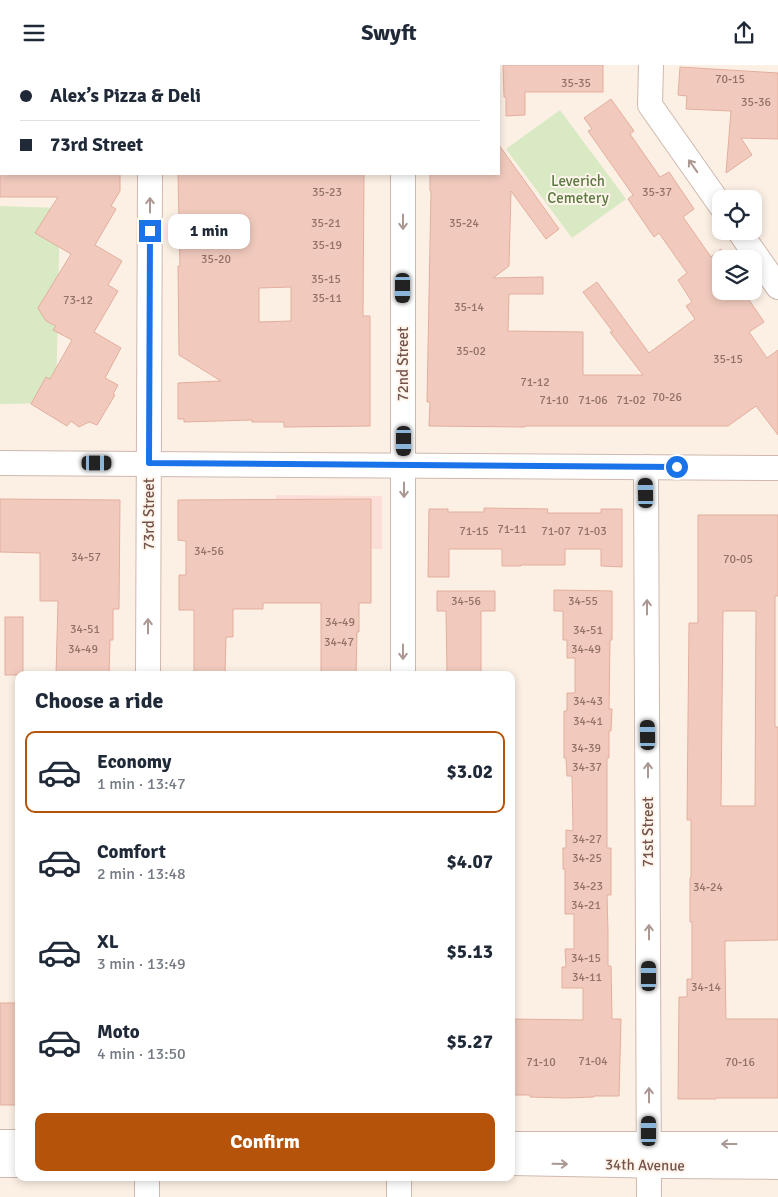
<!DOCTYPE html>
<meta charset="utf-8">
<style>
body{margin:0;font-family:Signika,sans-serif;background:#f2f2f3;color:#1f2937;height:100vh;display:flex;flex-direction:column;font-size:19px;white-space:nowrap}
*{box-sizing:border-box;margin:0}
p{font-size:16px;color:#747a83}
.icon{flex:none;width:28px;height:28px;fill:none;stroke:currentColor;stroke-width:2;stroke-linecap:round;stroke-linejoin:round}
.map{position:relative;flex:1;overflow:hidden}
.drawer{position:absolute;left:15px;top:606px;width:500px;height:510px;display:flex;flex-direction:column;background:#fff;border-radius:10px;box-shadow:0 2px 8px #0003}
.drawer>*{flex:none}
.banner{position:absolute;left:0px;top:0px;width:500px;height:110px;box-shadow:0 2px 8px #0003;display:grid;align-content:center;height:110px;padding:0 20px;background:#fff}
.fabs{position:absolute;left:712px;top:125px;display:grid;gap:10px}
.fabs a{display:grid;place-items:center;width:50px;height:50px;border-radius:10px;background:#fff;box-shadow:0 2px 8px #0003;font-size:25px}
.end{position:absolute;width:22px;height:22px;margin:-11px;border:6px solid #1a73e8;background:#fff;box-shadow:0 0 0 2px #fff}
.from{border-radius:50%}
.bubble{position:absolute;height:35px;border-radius:10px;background:#fff;box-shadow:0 2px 8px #0003;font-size:16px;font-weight:700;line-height:35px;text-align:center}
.car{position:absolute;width:15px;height:30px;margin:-15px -8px;border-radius:6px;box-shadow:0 0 4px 1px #0007;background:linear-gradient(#222 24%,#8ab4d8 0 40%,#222 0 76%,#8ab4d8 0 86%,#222 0)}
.banner b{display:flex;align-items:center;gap:18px;height:48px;font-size:19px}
.banner b+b{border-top:1px solid #e0e1e3}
.banner i{width:12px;height:12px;background:#1f2937}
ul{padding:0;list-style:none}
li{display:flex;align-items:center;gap:15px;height:82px;margin:0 10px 8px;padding:0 10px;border:2px solid transparent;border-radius:10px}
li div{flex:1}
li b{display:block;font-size:19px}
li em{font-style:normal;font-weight:700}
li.current{border-color:#b45309}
li>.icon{width:45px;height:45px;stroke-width:1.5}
h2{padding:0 20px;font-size:22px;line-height:60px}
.action{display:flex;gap:10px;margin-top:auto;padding:10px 20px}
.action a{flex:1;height:58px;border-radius:10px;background:#b45309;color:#fff;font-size:20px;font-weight:700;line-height:58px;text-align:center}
header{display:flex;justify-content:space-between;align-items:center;height:65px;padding:0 20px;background:#fff;font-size:22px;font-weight:700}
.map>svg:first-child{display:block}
.commercial{fill:#fcded8}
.green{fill:#d8e9c3}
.building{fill:#f1cabd;stroke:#e3ae9d;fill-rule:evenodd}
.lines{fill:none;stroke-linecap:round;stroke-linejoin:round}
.minor-casing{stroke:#cfb8ae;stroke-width:26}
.minor{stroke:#fff;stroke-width:24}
.oneway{stroke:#ac9892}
.route{stroke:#1a73e8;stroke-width:6}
.labels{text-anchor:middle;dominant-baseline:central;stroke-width:4;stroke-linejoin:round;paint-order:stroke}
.number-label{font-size:12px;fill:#937167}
.park-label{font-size:15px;fill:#5b7a42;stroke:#fff4eb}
.street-label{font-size:15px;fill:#74534a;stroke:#fff4eb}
</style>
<header><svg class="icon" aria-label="menu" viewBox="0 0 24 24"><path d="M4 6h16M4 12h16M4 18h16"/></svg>Swyft<svg class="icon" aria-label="share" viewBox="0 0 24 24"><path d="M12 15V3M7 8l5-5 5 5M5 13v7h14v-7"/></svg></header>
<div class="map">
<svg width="778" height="1132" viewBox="0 0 778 1132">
<rect width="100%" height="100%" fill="#fcf0e5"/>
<polygon class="commercial" points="276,430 382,431 382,484 276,483"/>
<g class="green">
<polygon points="560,45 626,134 572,173 506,84"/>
<polygon points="0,141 60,143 56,338 0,339"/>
</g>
<g class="building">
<polygon points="503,0 603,0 603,27 525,27 525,50 506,51 506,32 504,32"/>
<polygon points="680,2 778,8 778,74 741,73 752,90 726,108 731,46 686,44 687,31 678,30"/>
<polygon points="611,34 634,66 630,69 660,112 669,107 694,144 683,152 711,192 721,184 721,226 743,226 764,257 749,267 767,293 778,285 778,370 756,341 728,361 525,361 525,362 429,361 430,337 427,337 431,126 430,126 430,109 499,109 499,80 559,164 546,174 511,126 509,201 493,213 543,212 543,229 509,229 508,266 583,267 583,310 643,310 610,267 613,267 583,227 597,217 649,288 695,254 686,241 692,237 678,215 687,208 659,168 654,172 628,134 633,130 588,66 592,64 584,53"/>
<polygon points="0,109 120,109 120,126 111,141 116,144 95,180 122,196 108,220 118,226 94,267 121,283 105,313 118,320 113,329 115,330 97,360 89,357 79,362 71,356 67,361 31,339 46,312 50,314 72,275 53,265 56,261 46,256 38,243 71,189 35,168 58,132 0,132"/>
<path d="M178 109H364L363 251H370V361L284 362V357H252V355L184 357V354H178V318L221 316 179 290 178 201H180ZM291 222V256L259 257V223Z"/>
<polygon points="0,434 120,435 119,544 113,544 113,575 110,575 109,610 56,610 58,536 40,536 40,488 0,487"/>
<polygon points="371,434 371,538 359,538 359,567 357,567 356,610 321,610 321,538 263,538 263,544 233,544 233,572 226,572 225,610 194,610 194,545 179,545 179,510 186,510 186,476 178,475 178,435"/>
<polygon points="484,443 548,444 547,448 601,448 601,444 622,444 622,502 601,501 601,484 565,484 565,500 521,500 521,501 502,501 502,484 449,484 449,512 428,512 429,444 448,444 448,447 484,447"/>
<path d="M698 450H778V531H775V662H778V875L725 876V893L726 954H778V1033H716V1034H678L679 932H687V914H692V857H690V813H691V755H687L689 558H698ZM723 546H756L755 741H721Z"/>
<polygon points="554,525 612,526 612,575 610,575 609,644 612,644 611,666 609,666 609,693 607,693 607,783 611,783 611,830 607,830 608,867 608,901 611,901 612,954 621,954 619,1031 594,1031 594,1032 567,1033 530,1032 530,1030 511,1030 511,954 583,955 583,923 562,923 562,902 566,902 565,884 574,884 574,849 565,849 565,804 563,804 563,783 566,783 566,765 573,766 572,711 567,711 566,693 564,693 564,646 567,646 567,628 575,628 575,593 567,593 567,575 563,575 563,546 554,546"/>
<polygon points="437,526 495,526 495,546 481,546 481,610 447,610 446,546 437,546"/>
<rect x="5" y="552" width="18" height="58"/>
<rect x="0" y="938" width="19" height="102"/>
</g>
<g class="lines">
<g class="minor-casing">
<g id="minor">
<polyline points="402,0 402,1"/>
<polyline points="651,0 650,40 721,141"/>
<polyline points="150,1 150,0"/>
<polyline points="403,109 403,610"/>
<polyline points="739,166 778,222"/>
<polyline points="0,398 778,403"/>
<polyline points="646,402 649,1132"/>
<polyline points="148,610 150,109"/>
<polyline points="0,1077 19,1077"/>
<polyline points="511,1079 778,1079"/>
<polyline points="511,1098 669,1101 778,1102"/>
<polyline points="0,1100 19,1100"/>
<polyline points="399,1112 399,1132"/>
<polyline points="147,1132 147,1112"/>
</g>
</g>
<use href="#minor" class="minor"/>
</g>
<defs><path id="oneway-shaft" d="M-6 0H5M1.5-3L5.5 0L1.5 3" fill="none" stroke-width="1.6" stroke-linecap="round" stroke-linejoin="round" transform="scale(1.25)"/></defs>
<g class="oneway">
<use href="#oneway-shaft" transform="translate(693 101) rotate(-125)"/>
<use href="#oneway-shaft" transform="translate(150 140) rotate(-90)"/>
<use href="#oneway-shaft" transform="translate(403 157) rotate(90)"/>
<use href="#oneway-shaft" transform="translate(404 425) rotate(90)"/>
<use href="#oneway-shaft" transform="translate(647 542) rotate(-90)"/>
<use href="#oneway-shaft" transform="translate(148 561) rotate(-90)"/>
<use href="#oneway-shaft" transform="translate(403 587) rotate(90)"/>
<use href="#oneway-shaft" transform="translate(648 705) rotate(-90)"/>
<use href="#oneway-shaft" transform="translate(649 867) rotate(-90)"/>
<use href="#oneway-shaft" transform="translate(649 1030) rotate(-90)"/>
<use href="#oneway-shaft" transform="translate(729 1079) rotate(-180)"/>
<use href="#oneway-shaft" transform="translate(560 1099) rotate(1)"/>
</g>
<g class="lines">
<polyline class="route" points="150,166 149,398 677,402"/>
</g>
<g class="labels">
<g class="number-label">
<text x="730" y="14">70-15</text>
<text x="576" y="18">35-35</text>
<text x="756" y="37">35-36</text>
<text x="327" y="127">35-23</text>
<text x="657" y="127">35-37</text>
<text x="326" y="158">35-21</text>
<text x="464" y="158">35-24</text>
<text x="327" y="180">35-19</text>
<text x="216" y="194">35-20</text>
<text x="326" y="214">35-15</text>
<text x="327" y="233">35-11</text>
<text x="78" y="235">73-12</text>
<text x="469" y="242">35-14</text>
<text x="471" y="286">35-02</text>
<text x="728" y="294">35-15</text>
<text x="535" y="317">71-12</text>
<text x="667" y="332">70-26</text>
<text x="554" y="335">71-10</text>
<text x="593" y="335">71-06</text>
<text x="631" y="335">71-02</text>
<text x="512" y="464">71-11</text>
<text x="474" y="466">71-15</text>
<text x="556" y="466">71-07</text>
<text x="592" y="466">71-03</text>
<text x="209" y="486">34-56</text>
<text x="86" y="492">34-57</text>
<text x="738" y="494">70-05</text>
<text x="466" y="536">34-56</text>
<text x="583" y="536">34-55</text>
<text x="340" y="557">34-49</text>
<text x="85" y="564">34-51</text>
<text x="588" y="565">34-51</text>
<text x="339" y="577">34-47</text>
<text x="83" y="584">34-49</text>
<text x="586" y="584">34-49</text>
<text x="588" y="636">34-43</text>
<text x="588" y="656">34-41</text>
<text x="586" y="683">34-39</text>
<text x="587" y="702">34-37</text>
<text x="587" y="774">34-27</text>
<text x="587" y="793">34-25</text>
<text x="588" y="821">34-23</text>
<text x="708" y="822">34-24</text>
<text x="586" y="840">34-21</text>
<text x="586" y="893">34-15</text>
<text x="587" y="912">34-11</text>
<text x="706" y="922">34-14</text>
<text x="593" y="996">71-04</text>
<text x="541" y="997">71-10</text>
<text x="740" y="997">70-16</text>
</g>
<g class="park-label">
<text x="578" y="116">Leverich<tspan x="578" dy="17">Cemetery</tspan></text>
</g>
<g class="street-label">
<text transform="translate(403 299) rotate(-90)">72nd Street</text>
<text transform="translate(149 449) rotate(-90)">73rd Street</text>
<text transform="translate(648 767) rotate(-90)">71st Street</text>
<text transform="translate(645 1100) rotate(1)">34th Avenue</text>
</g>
</g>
</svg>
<div class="fabs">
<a><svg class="icon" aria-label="locate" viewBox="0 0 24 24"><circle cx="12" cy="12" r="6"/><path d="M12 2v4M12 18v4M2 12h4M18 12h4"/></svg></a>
<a><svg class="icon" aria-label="layers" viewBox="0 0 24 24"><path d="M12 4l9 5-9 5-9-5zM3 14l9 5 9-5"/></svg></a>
</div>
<i class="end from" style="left:677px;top:402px"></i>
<i class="end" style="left:150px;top:166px"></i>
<div class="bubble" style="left:168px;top:149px;width:82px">1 min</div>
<i class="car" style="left:403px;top:223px;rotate:180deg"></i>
<i class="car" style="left:404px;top:376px;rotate:180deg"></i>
<i class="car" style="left:97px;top:398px;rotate:90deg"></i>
<i class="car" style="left:646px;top:428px;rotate:359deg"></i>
<i class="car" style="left:648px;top:670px;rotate:359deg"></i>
<i class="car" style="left:649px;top:911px;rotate:0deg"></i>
<i class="car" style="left:649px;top:1066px;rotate:0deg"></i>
<div class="banner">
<b><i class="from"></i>Alex’s Pizza &amp; Deli</b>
<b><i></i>73rd Street</b>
</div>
<section class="drawer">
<h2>Choose a ride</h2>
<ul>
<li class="current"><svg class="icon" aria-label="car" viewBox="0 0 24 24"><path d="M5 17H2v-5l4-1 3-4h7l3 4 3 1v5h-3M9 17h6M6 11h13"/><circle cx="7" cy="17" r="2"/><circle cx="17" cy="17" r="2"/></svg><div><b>Economy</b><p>1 min · 13:47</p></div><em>$3.02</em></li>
<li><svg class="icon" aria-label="car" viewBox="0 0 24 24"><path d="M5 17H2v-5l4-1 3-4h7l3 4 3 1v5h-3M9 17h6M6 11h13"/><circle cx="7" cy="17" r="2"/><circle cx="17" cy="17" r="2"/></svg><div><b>Comfort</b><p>2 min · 13:48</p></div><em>$4.07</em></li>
<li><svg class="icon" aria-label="car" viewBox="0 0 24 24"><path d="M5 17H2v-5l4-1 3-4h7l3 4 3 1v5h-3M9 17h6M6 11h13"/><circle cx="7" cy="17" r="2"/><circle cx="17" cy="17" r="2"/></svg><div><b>XL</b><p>3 min · 13:49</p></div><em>$5.13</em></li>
<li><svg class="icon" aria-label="car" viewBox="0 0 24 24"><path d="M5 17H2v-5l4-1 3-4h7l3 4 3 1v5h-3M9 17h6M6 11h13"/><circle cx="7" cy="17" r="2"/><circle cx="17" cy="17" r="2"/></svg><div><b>Moto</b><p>4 min · 13:50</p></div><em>$5.27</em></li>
</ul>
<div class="action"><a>Confirm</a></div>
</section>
</div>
